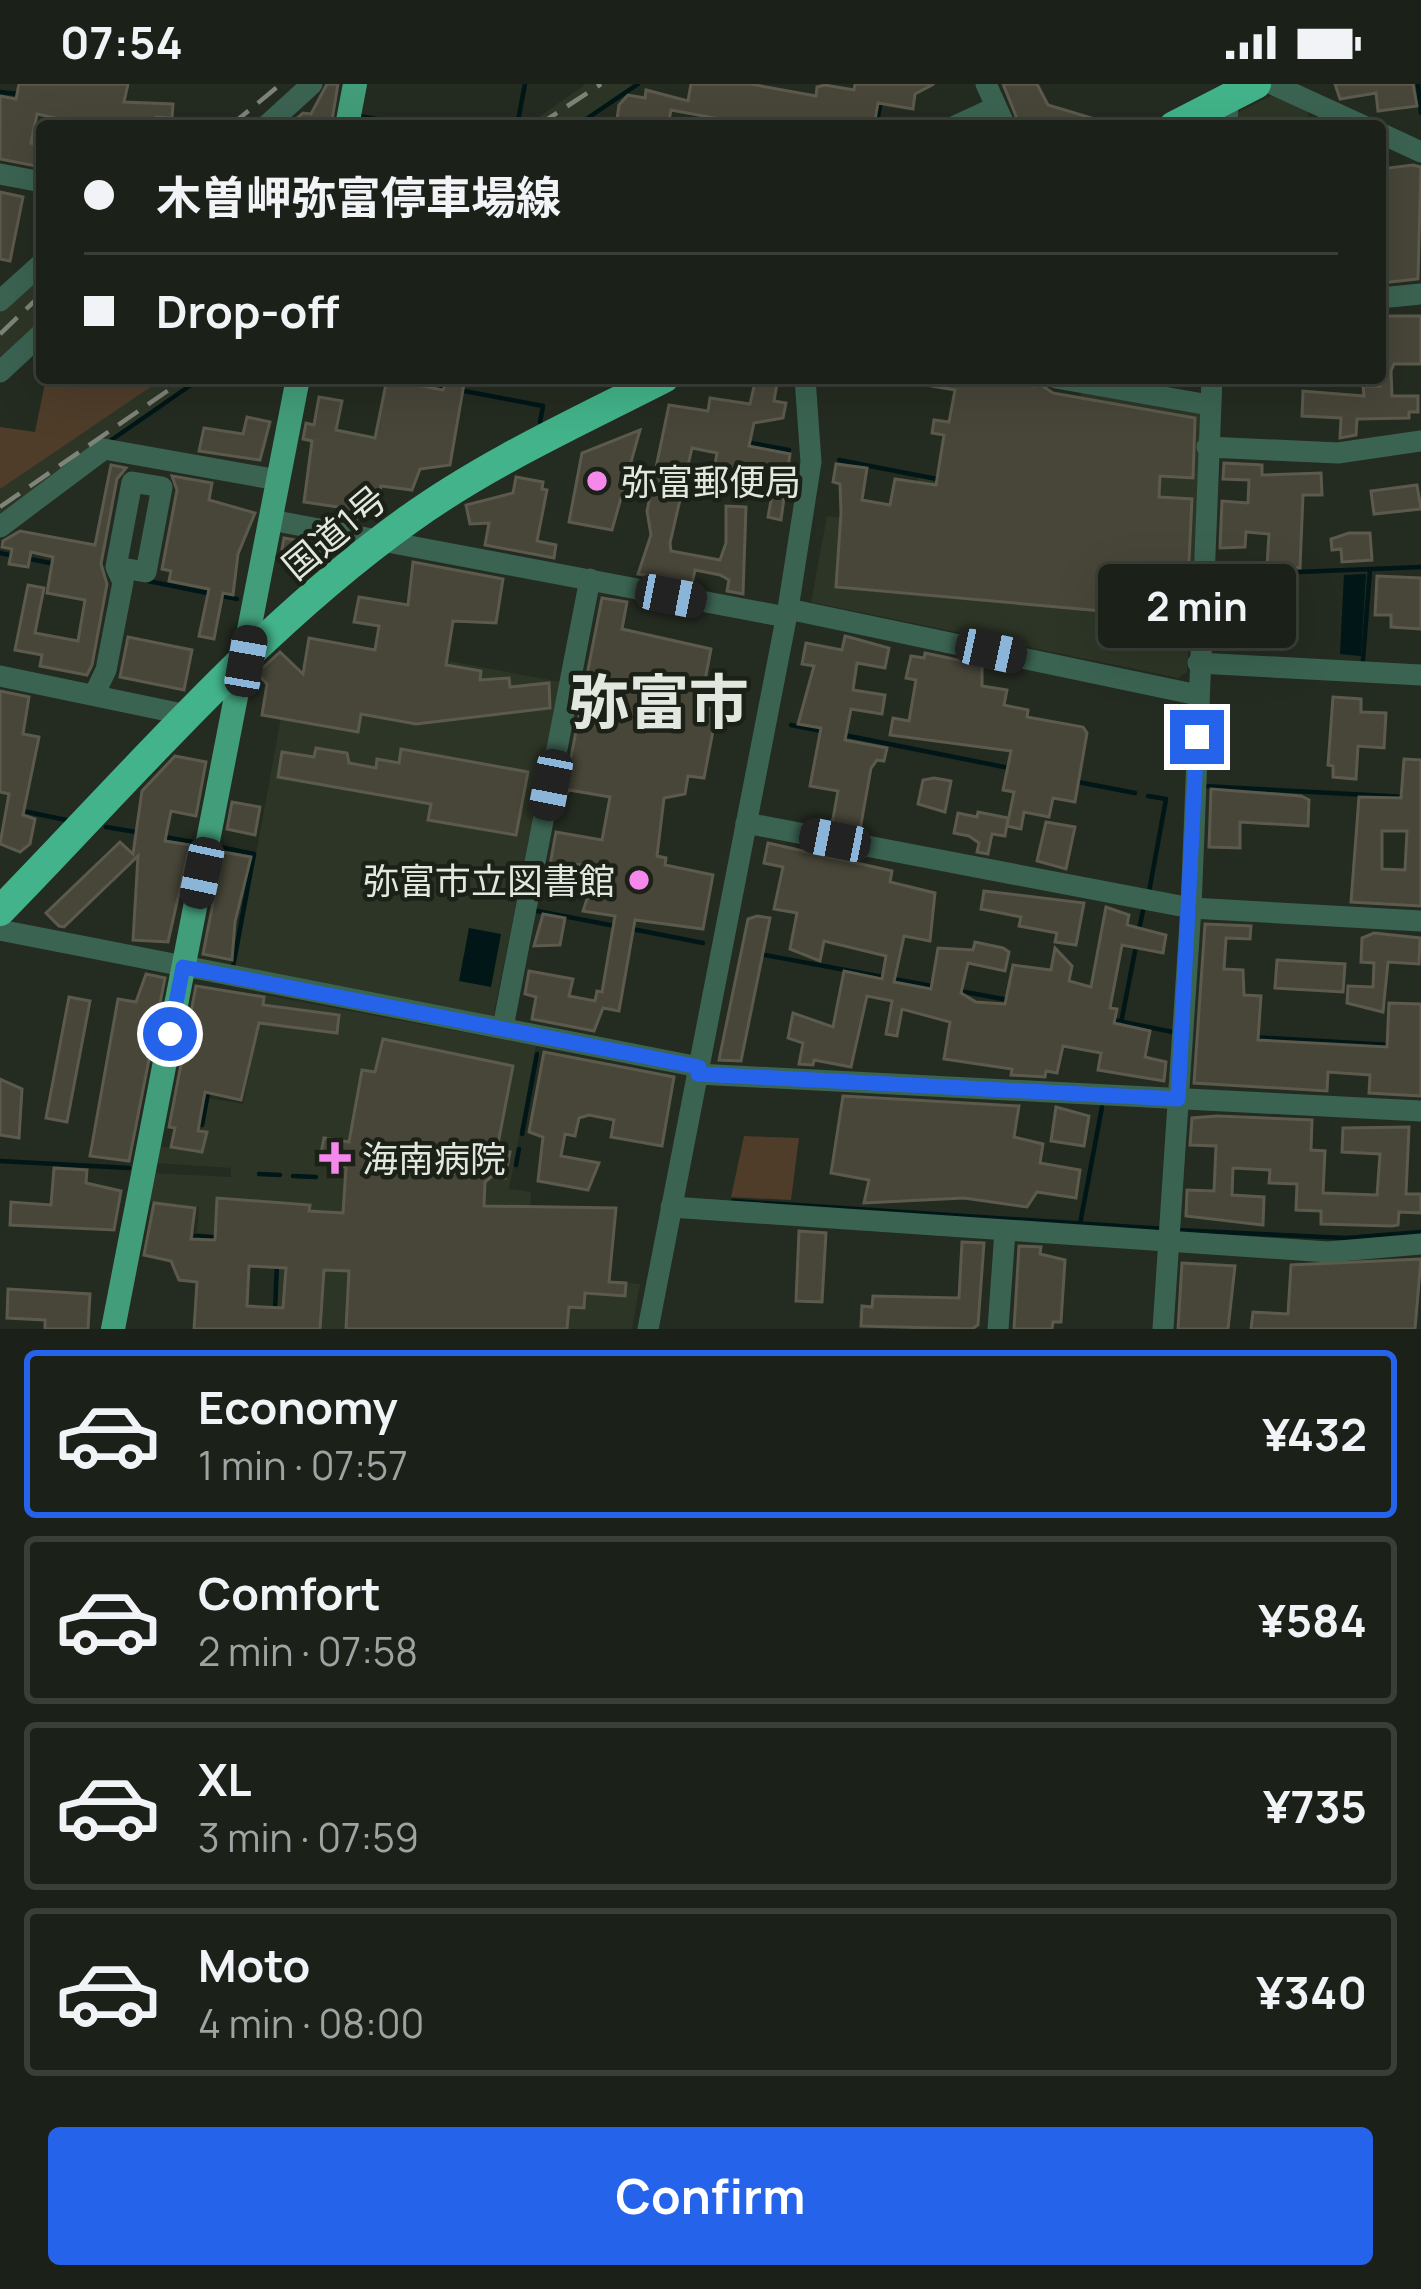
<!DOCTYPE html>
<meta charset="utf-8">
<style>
body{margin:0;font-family:Manrope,"Noto Sans JP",sans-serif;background:#282d25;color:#f1f3f6;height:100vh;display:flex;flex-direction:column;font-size:45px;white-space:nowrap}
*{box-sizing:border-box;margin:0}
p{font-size:39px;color:#a0a3a2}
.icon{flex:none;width:66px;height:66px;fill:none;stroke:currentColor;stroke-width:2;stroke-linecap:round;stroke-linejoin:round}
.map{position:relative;height:1245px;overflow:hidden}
.drawer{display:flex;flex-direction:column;background:#1b2018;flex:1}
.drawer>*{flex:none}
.hud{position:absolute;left:36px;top:36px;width:1350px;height:264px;border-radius:12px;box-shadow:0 12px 48px #0002,0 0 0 3px #393e37;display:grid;align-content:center;height:264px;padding:0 48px;background:#1b2018}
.end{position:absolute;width:54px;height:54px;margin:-27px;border:15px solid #2563eb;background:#fff;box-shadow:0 0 0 6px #fff}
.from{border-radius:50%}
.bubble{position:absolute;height:84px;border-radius:12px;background:#1b2018;box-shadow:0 12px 48px #0002,0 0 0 3px #393e37;font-size:39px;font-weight:700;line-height:84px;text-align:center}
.car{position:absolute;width:36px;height:72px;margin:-36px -18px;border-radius:15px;box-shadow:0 0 9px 3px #0007;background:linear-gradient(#222 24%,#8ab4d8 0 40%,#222 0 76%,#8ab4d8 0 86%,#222 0)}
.hud b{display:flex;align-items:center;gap:42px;height:114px;font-size:45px}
.hud b+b{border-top:3px solid #393e37}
.hud i{width:30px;height:30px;background:#f1f3f6}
ul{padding:21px 0 0;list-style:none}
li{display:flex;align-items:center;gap:36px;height:168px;margin:0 24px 18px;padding:0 24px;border:6px solid #393e37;border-radius:12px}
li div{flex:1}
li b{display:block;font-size:45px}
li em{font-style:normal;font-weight:700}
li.active{border-color:#2563eb}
li>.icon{width:108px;height:108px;stroke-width:1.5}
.action{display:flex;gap:24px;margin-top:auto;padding:24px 48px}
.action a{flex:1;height:138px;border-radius:12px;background:#2563eb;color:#fff;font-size:48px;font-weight:700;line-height:138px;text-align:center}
.status{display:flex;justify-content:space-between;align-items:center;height:84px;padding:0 60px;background:#1b2018;direction:ltr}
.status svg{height:33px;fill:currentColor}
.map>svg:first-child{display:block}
.built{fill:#2d3626}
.green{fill:#4f3d2a}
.water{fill:#001617}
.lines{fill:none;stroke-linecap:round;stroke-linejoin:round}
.stream{stroke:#001617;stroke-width:4.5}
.building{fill:#484639;stroke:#5c5a4c;stroke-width:3;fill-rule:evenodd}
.minor{stroke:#3b6352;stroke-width:21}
.major{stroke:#429d7a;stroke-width:24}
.highway{stroke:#42b38a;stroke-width:30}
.rail{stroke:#7e847a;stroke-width:4.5;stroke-dasharray:24 12;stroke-linecap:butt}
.route{stroke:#2563eb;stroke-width:15}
.poi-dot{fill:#f788eb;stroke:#1b2116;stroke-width:4.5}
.labels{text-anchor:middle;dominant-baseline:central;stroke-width:9;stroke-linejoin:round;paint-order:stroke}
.poi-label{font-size:36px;fill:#e2e7df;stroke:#1b2116;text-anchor:start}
.street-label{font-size:36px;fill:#e2e7df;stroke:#1b2116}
.town-label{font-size:60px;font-weight:bold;fill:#e2e7df;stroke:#1b2116}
</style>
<div class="status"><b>07:54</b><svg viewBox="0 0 49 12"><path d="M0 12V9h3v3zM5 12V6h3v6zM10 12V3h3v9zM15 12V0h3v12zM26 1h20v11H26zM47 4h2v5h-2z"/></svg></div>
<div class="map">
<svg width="1421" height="1245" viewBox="0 0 1421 1245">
<rect width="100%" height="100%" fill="#242b20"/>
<g class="built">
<polygon points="586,0 636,0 575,42 526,42"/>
<polygon points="1271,12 1308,25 1308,42 1233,42 1234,30"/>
<polygon points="42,185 42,245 0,284 0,223"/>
<polygon points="154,294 198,294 0,435 0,395"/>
<polygon points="1082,303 1204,328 1187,588 1178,594 811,518 827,432 913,443 918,393 1060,421"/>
<polygon points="374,563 560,598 493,934 235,885 289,590 366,603"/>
<polygon points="265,911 536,962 509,1105 531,1108 526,1191 640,1200 632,1245 272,1245 276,1157 197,1149 199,1123 148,1117 153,1089 231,1093 231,1084 155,1079 158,1062 196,1069 207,1014 243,1020"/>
</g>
<g class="green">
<polygon points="46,294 164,294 0,405 0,343 35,348"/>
<polygon points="744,1052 799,1054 791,1116 731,1113"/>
</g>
<g class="water">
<polygon points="1366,490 1361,572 1340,570 1344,491"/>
<polygon points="469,844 501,850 491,903 459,897"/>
</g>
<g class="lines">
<g class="stream">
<polyline points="1418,0 1421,29"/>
<polyline points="0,8 18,10"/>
<polyline points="360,32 413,42"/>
<polyline points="517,42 525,0"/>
<polyline points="576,42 638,0"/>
<polyline points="876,42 881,17"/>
<polyline points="398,294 448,303"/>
<polyline points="459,306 543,322 540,338"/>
<polyline points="746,358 789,366"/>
<polyline points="107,359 201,294"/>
<polyline points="839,376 942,396"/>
<polyline points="0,469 14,472"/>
<polyline points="25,474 55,480"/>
<polyline points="1211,481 1298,488 1421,483"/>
<polyline points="148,497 237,515"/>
<polyline points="1363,576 1370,485"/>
<polyline points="791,641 827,648"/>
<polyline points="844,651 1009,684"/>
<polyline points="1073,697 1135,709"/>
<polyline points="1202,702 1406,713"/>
<polyline points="1148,712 1166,715 1149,808"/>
<polyline points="23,727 66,736"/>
<polyline points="106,743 142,749"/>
<polyline points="165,753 198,759"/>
<polyline points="220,763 254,770 233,882"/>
<polyline points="532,826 615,842"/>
<polyline points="632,845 703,859"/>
<polyline points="1139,845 1143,827"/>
<polyline points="759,870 937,903"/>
<polyline points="960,907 1008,916"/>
<polyline points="1113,936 1178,949"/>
<polyline points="1121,939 1136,862"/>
<polyline points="1252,953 1390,961"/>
<polyline points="202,1041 209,1004"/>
<polyline points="522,1050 537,970"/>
<polyline points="0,1077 129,1084"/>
<polyline points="516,1081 519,1065"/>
<polyline points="259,1090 280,1091"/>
<polyline points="293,1092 316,1093"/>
<polyline points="733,1117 1165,1145"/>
<polyline points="1080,1140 1102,1023"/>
<polyline points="1176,1146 1347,1154 1421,1148"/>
<polyline points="196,1158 196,1152 221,1154"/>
<polyline points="275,1227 277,1179"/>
</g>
</g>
<g class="building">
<polygon points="19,0 128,0 124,18 173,20 172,34 157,33 157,42 93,42 37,30 31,59 40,61 36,82 0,75 0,12 16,15"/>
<polygon points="327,0 338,0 331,42 288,42 303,29 311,30"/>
<polygon points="691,0 750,0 816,12 817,3 825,1 854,6 855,0 934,0 915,10 913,25 878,19 874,42 758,42 671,26 668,42 616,42 619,21 628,11 645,14 646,6 688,17"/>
<polygon points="1003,0 1037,0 1048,21 1095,35 1094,42 1020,42"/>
<polygon points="1335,0 1413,0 1417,22 1378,27 1376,9 1340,15"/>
<polygon points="1413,81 1421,83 1418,195 1381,199 1380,85"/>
<polygon points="0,108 23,113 10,177 0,175"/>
<polygon points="1380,232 1421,232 1421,280 1394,280 1391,287 1392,312 1418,312 1418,328 1409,328 1409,334 1357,335 1356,351 1340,354 1341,334 1302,332 1303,307 1364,312 1363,302 1380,302"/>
<polygon points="448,294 465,294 450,381 420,385 412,406 381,402 378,417 361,414 356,437 343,434 345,424 304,418 312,357 303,355 306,339 314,341 319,313 342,317 336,346 375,354 387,295 443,306"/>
<polygon points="756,294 778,294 774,317 786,319 783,334 754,339 749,362 790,370 781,436 768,433 774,400 746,395 747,386 715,380 717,369 692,364 670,459 671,467 720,476 726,459 726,422 746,423 743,510 727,507 729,496 720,491 695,486 692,500 638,490 651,451 647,427 669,321 708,327 710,314 750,320"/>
<polygon points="921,294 985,294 1033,302 1034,296 1053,309 1195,334 1193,394 1160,392 1159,413 1192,415 1188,498 1173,496 1171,519 1115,515 1114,528 836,503 841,429 840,400 833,398 836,380 867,384 862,416 890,421 895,395 936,401 944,351 932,349 934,336 949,338 955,306 920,300"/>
<polygon points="247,333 270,338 260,376 199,367 204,344 243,350"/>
<polygon points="640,346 612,446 569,438 582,369"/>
<polygon points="1224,379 1262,381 1262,391 1321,389 1322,411 1303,411 1300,484 1267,482 1269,450 1246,448 1245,463 1220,464 1222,417 1248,419 1249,396 1223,395"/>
<polygon points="111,381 126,384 117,395 101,480 107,500 92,581 87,591 40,582 42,571 15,566 28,501 44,504 35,549 78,557 85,516 47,509 53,473 31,468 28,483 9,480 12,465 2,463 3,457 20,447 95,461"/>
<polygon points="172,392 212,399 209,416 255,429 238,470 233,511 223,509 214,555 199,552 209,505 169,497 171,487 162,485 177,406"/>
<polygon points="516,393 543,398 542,405 547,406 537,457 556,461 554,474 485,461 489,439 470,440 466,421 513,409"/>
<polygon points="1417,401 1421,425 1374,430 1371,407"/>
<polygon points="1349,449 1370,449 1372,476 1342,478 1341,465 1332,466 1331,455"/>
<polygon points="284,454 339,464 320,467 317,482 309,490 293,487 297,467 282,465"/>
<polygon points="413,478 503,495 496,539 453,537 446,581 481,587 480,596 509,594 510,603 549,599 550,624 416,640 361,630 358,648 262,631 267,600 257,589 280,568 303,590 309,554 375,566 379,542 354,538 359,513 408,521"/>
<polygon points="1377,492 1421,494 1421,545 1391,543 1391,531 1375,531"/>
<polygon points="602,514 627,518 622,545 711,565 700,623 717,626 704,694 688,692 685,710 664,714 657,772 666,774 665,781 713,791 703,845 635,836 619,927 603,924 594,947 532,935 536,913 525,910 529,887 573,895 569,912 595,917 597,907 602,908 615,832 583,827 598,782 562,779 559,794 548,792 556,748 602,756 610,713 569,706 563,714"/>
<polygon points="845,552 889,564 885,584 857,579 853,606 885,611 882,630 851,625 845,656 887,664 884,677 877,676 871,684 860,746 832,740 838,707 810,702 821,644 798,640 814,582 802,580 806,559 842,566"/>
<polygon points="128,553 192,566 184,606 120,593"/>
<polygon points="925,569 982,581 982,602 1007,606 1004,621 1028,626 1027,633 1083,643 1087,649 1075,718 1053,714 1049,733 1024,728 1021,745 1007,742 1014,708 1003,706 1011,667 890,651 893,634 909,637 916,596 906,594 911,572 924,574"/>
<polygon points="0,607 29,613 23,650 39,653 23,731 35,735 30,760 20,768 0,760 9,710 0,708"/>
<polygon points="1333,613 1361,615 1361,628 1386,629 1384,664 1358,662 1356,695 1333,693 1333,682 1328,681"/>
<polygon points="316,664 347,669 349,679 376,684 377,675 399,679 401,665 528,688 516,751 428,736 431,720 278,693 282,668 314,673"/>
<polygon points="175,672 206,678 196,732 171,727 165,757 190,761 168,858 133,856 138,772 64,843 59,842 46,829 120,758 133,770 142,707"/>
<path d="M1404 675 1421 676V822L1351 818 1359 713 1401 714ZM1382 747H1407L1405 786 1382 785Z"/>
<polygon points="934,694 951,697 945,728 918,720 923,696"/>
<polygon points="1211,705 1301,712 1309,716 1308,742 1240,738 1240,764 1209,763"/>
<polygon points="232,718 260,723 255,751 227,745"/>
<polygon points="978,728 1008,734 1005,752 992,750 988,770 977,768 979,759 969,752 954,749 958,729 977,733"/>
<polygon points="1046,738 1075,743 1066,785 1037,777"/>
<polygon points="768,759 892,787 890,798 935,809 930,857 904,852 894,898 931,905 938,864 973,866 975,858 1003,864 1009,868 1005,887 968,879 961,909 976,918 1005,920 1013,881 1051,886 1055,864 1072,882 1069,897 1091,903 1106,823 1129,831 1127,841 1166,851 1163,869 1122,861 1110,924 1117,925 1114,939 1150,947 1145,973 1166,978 1164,997 1098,986 1101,969 1063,962 1057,989 1046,987 1045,993 1011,991 1012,985 944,975 950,938 902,925 897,952 886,950 892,917 867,912 851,983 814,976 813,981 799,980 803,959 788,954 793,929 833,943 844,887 882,895 886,872 824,857 820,877 790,865 797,829 774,825 783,783 764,779"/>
<polygon points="223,768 251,773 235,838 232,876 203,870"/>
<polygon points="984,807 1084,819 1076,861 1055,858 1057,849 1019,842 1021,833 981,825"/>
<polygon points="543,830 565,834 560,861 534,862"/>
<polygon points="757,832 770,834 741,977 719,976 748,835"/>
<polygon points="1205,840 1251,842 1250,855 1226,854 1224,885 1243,886 1244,911 1261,912 1258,956 1387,963 1389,919 1421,920 1421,1012 1369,1009 1370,991 1328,988 1327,1007 1194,999"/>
<polygon points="1374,849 1420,854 1419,880 1388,878 1383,928 1347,919 1348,902 1373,903 1374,879 1361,878 1362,854"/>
<polygon points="1277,876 1345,880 1343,908 1275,904"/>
<polygon points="146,890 165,894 129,1077 90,1072 118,915 136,918"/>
<polygon points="196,902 264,913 263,921 339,931 337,949 259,939 241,1016 205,1008 198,1047 207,1048 202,1068 171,1063 175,1044 169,1043"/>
<polygon points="69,913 90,917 67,1038 46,1034"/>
<path d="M383 955 513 982 497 1065 510 1068 505 1094 492 1092 485 1098 484 1122 616 1124 609 1198 626 1199 625 1212 585 1209 584 1224 569 1223 567 1245H346L349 1187 324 1186 320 1245H194L197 1198 179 1196 171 1177 144 1171 154 1119 195 1124 191 1155 215 1156 217 1114 310 1121 309 1127 343 1129 346 1084 321 1069 324 1054 349 1058 362 986 375 988ZM249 1182 286 1184 283 1224 247 1222Z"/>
<polygon points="544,968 674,993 662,1062 611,1053 614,1036 589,1031 579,1034 575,1052 565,1050 561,1072 599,1079 588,1106 538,1097 543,1053 529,1048"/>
<polygon points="0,995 22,1005 19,1054 0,1051"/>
<polygon points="843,1012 1019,1022 1014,1053 1043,1060 1040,1079 1080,1086 1076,1114 1037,1108 1027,1123 964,1114 864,1119 869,1096 831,1089"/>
<polygon points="1056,1023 1089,1032 1084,1062 1051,1057"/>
<polygon points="1217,1032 1312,1036 1311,1066 1325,1067 1323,1109 1377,1111 1380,1070 1342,1068 1343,1044 1409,1043 1406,1110 1421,1110 1421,1129 1399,1128 1398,1141 1392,1142 1321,1140 1321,1127 1296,1126 1297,1100 1269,1099 1270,1086 1233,1084 1232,1111 1264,1113 1263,1141 1186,1132 1187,1106 1214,1107 1216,1062 1190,1061 1192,1034"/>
<polygon points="54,1084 87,1086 86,1099 121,1107 114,1146 10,1141 11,1118 51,1121"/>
<polygon points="799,1147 826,1149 822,1218 796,1217"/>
<polygon points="962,1158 984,1159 978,1241 972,1245 861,1242 862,1222 872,1223 873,1212 959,1214"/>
<polygon points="1019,1162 1041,1163 1040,1170 1065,1176 1061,1238 1053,1238 1052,1245 1014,1245"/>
<polygon points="1421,1175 1415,1245 1251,1245 1253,1228 1288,1230 1291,1181"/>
<polygon points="1182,1179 1235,1182 1228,1245 1178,1245"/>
<polygon points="8,1205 90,1210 88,1245 45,1245 45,1236 7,1234"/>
</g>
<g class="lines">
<g class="minor">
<polyline points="986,0 1005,42"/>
<polyline points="1272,0 1364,42"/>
<polyline points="266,42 312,0"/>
<polyline points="955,42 996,23"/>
<polyline points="1227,42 1228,15"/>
<polyline points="1380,49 1421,68"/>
<polyline points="0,90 42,98"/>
<polyline points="1380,214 1421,210"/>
<polyline points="0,217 42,179"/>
<polyline points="0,288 42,249"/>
<polyline points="1056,294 1209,321"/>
<polyline points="1207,363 1338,369 1421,357"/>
<polyline points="271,436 786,533"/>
<polyline points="0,443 104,365 278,396"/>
<polyline points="788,525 1198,611"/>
<polyline points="1198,579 1421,591"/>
<polyline points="0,592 192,632"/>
<polyline points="94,611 106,586 123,498 116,483 132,398 162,403 146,488 116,483"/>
<polyline points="746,739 1191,824 1421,837"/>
<polyline points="0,846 699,983"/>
<polyline points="503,943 590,495"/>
<polyline points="697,990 1421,1027"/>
<polyline points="671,1123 1328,1168 1421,1160"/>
<polyline points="648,1245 788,525 811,378 805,294"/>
<polyline points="998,1245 1005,1147"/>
<polyline points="1163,1245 1191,824 1212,294"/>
</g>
<g class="major">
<polyline points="347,42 355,0"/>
<polyline points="113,1245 298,294"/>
</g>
<g class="highway">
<polyline points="1174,42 1256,0"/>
<path d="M0 827C130 694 256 545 408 436 487 379 578 338 664 294"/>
</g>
<g class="rail">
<polyline points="230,42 281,0"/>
<polyline points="537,42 601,0"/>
<polyline points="0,250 42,210"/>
<polyline points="0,423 186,294"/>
</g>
</g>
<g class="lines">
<polyline class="route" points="170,950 183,883 699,983 698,990 1178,1015 1197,653"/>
</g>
<g class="poi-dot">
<circle cx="597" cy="397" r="12"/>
<circle cx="639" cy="796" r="12"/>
<path d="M329 1056h12v12h12v12h-12v12h-12v-12h-12v-12h12z"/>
</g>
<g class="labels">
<g class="poi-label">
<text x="621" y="397">弥富郵便局</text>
<text x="615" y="796" text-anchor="end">弥富市立図書館</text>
<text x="362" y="1074">海南病院</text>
</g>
<g class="street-label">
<text transform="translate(334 448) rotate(-40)">国道1号</text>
</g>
<g class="town-label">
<text x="659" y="617">弥富市</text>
</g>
</g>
</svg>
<i class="end from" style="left:170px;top:950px"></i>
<i class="end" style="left:1197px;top:653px"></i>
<div class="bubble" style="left:1098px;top:480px;width:198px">2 min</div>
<i class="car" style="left:671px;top:512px;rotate:101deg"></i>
<i class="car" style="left:991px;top:567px;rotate:102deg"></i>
<i class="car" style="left:246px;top:577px;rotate:10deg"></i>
<i class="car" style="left:551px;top:701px;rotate:191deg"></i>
<i class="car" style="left:835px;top:756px;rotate:281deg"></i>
<i class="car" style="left:202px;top:789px;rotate:192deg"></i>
<div class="hud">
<b><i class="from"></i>木曽岬弥富停車場線</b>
<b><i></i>Drop-off</b>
</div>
</div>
<section class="drawer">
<ul>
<li class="active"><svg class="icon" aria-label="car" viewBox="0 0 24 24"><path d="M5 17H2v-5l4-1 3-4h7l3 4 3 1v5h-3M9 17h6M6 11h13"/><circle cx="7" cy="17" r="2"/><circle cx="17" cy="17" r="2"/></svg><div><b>Economy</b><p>1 min · 07:57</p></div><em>¥432</em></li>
<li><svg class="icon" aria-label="car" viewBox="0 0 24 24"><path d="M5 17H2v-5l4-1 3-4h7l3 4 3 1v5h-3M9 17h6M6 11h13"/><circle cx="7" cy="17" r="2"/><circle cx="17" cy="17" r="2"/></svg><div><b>Comfort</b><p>2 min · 07:58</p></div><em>¥584</em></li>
<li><svg class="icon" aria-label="car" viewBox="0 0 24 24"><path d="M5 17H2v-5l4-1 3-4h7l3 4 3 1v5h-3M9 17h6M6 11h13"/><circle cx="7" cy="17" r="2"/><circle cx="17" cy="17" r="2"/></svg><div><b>XL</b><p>3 min · 07:59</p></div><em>¥735</em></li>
<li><svg class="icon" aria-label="car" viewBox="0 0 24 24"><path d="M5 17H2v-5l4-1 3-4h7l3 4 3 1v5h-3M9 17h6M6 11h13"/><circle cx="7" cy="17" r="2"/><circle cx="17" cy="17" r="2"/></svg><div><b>Moto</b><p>4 min · 08:00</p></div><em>¥340</em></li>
</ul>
<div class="action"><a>Confirm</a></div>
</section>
